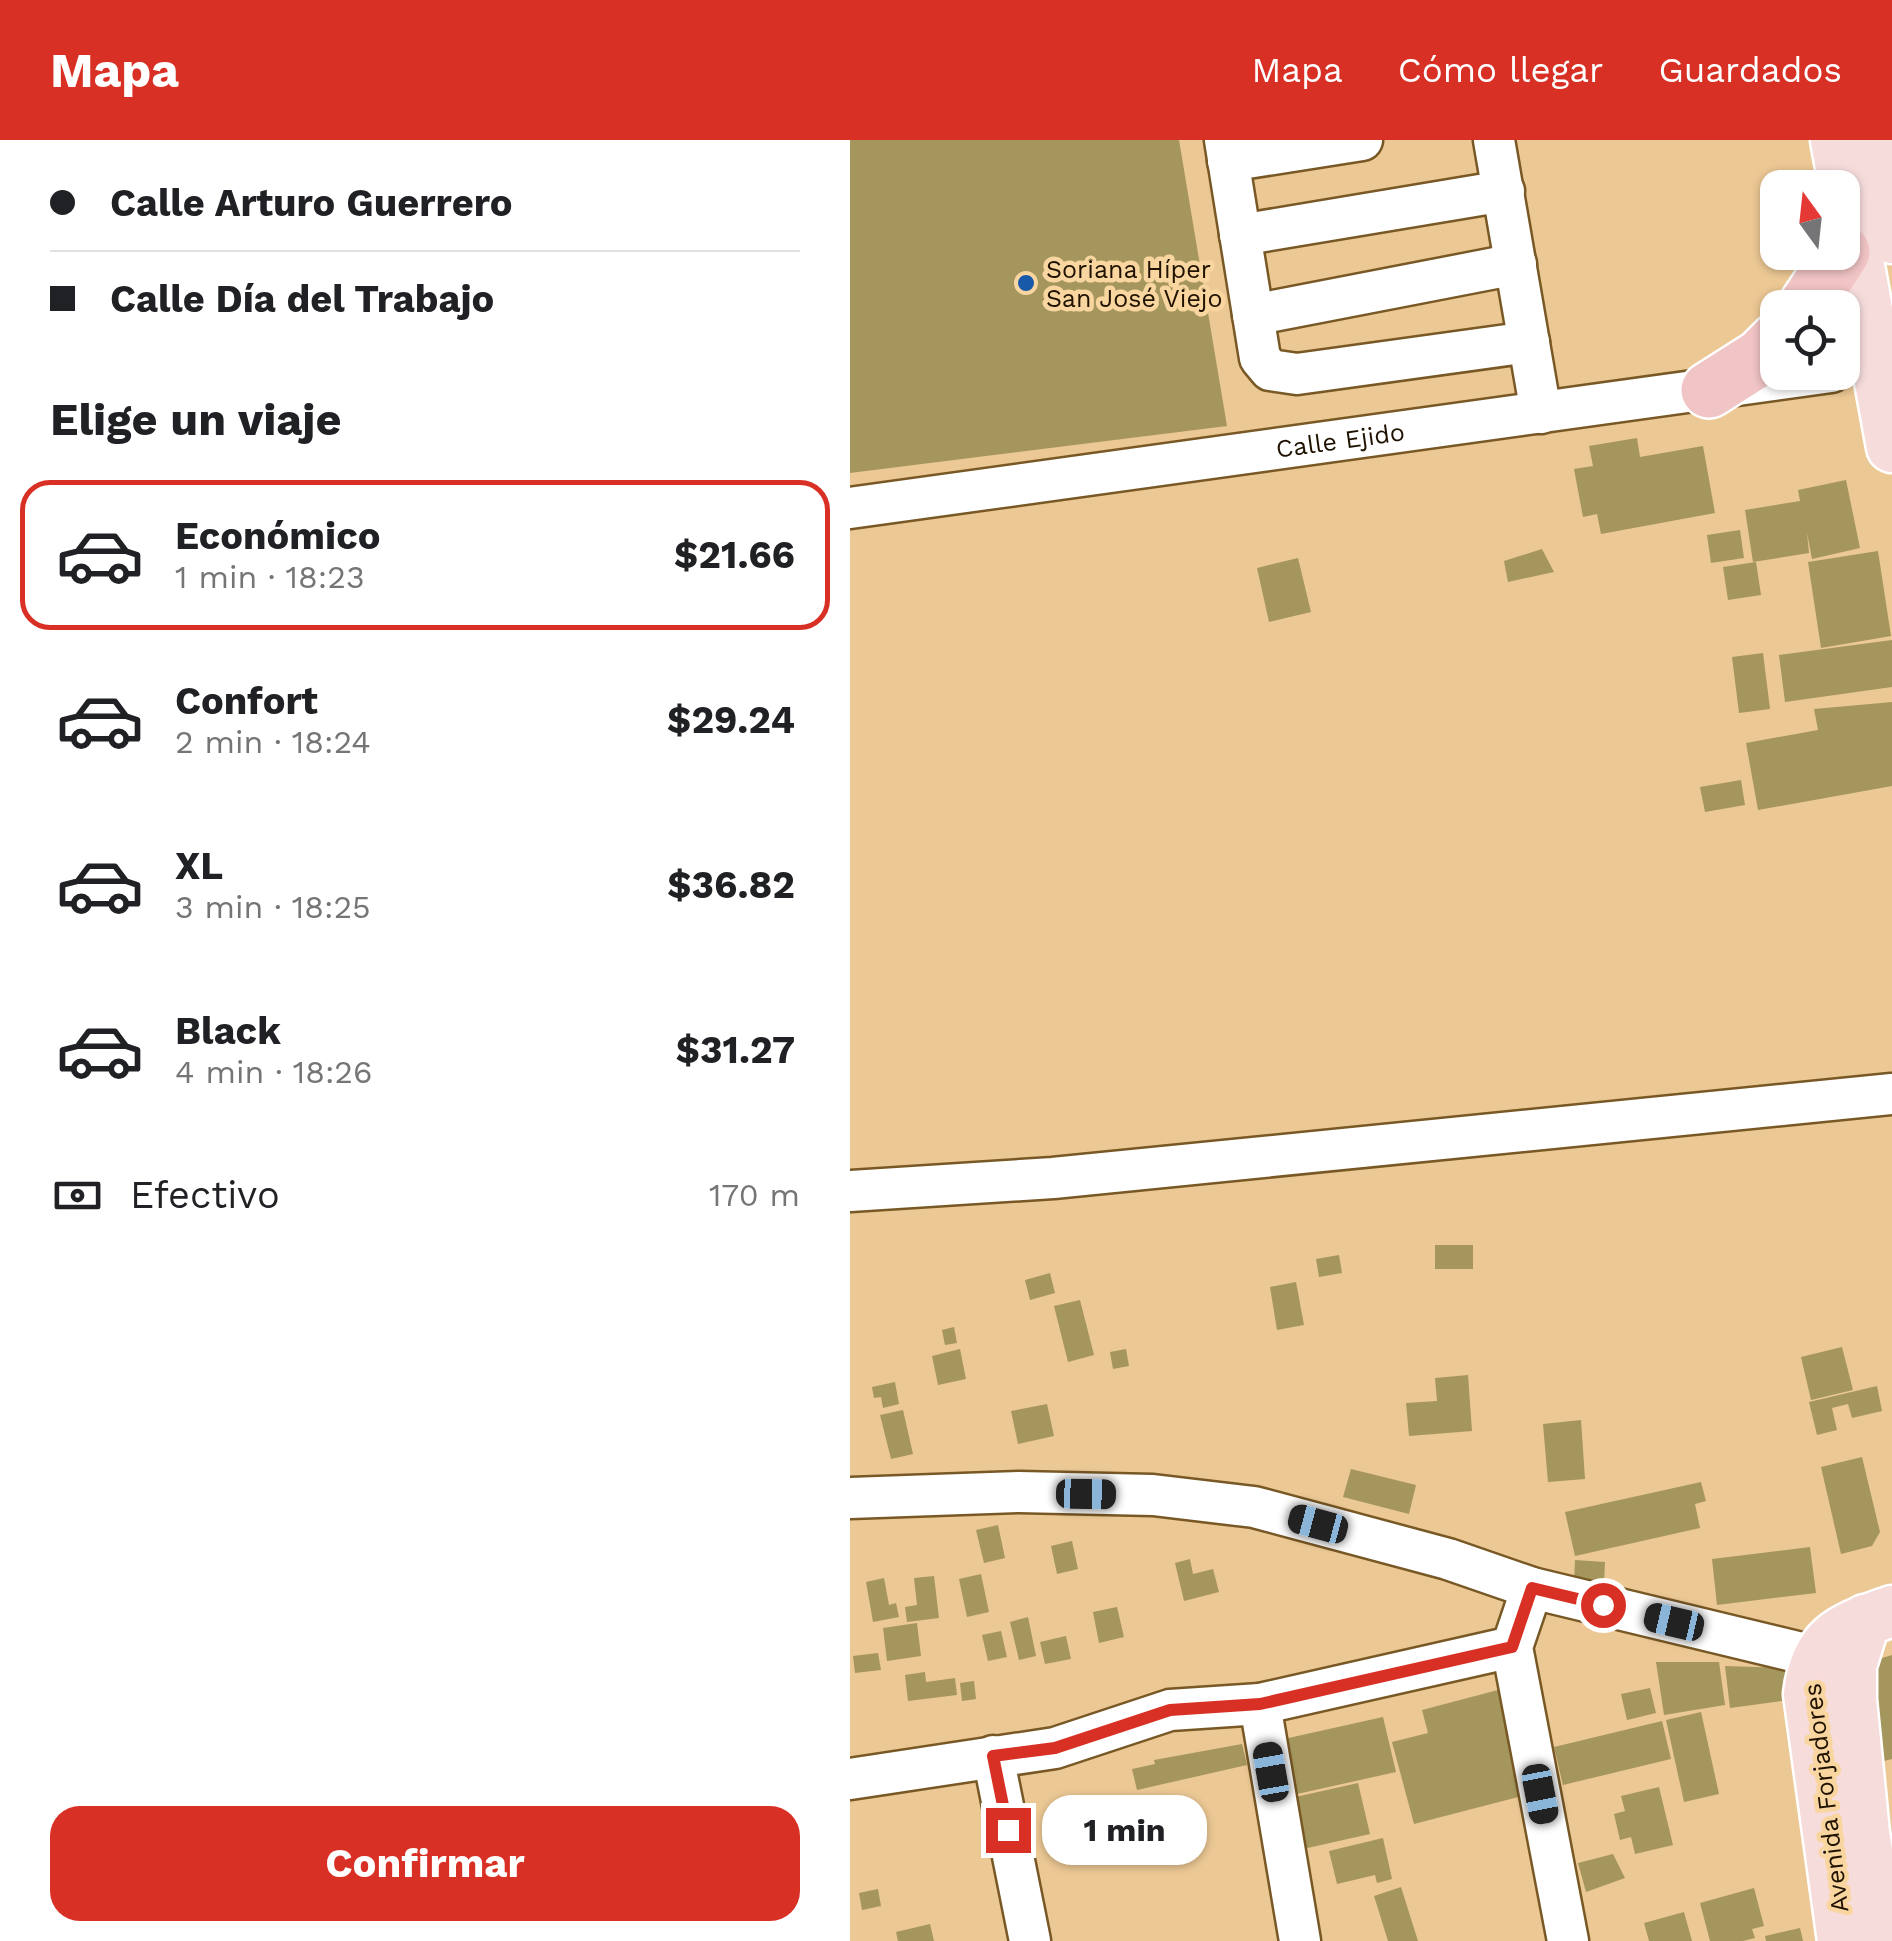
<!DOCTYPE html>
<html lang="es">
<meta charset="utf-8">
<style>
body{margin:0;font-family:"Work Sans",sans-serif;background:#f6f6f6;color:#202124;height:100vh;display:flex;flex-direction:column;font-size:38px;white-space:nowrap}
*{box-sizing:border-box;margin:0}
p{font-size:32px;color:#757577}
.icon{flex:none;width:55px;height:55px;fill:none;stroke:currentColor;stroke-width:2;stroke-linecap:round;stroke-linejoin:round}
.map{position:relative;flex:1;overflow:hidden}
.drawer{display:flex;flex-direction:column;background:#fff;width:850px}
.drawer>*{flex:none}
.hud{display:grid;align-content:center;height:220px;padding:0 50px;background:#fff}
.needle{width:65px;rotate:345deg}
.buttons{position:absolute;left:910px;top:30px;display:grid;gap:20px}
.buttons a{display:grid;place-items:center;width:100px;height:100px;border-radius:20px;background:#fff;box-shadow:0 2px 8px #0004;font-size:50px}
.end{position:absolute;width:45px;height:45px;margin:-22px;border:12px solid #d93025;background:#fff;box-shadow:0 0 0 5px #fff}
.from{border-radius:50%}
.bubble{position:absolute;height:70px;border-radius:30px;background:#fff;box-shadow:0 2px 8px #0004;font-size:32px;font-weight:700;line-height:70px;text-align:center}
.car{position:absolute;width:30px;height:60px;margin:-30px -15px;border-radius:12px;box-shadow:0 0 8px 2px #0007;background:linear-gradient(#222 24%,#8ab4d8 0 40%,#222 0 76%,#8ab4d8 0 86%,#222 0)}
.hud b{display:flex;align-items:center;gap:35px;height:95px;font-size:38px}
.hud b+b{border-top:2px solid #e0e0e0}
.hud i{width:25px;height:25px;background:#202124}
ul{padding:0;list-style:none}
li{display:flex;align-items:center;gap:30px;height:150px;margin:0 20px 15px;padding:0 30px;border:5px solid transparent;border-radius:30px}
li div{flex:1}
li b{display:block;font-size:38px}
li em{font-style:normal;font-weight:700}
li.on{border-color:#d93025}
li>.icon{width:90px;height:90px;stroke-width:1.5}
h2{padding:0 50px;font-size:45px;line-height:120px}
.pay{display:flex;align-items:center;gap:25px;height:110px;padding:0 50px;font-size:38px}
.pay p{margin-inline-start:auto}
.primary-button{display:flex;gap:20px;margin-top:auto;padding:20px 50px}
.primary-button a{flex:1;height:115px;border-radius:30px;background:#d93025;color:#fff;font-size:40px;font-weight:700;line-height:115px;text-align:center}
header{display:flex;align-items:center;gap:60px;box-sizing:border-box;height:140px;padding:0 50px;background:#d93025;color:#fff}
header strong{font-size:48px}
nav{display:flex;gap:55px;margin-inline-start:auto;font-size:35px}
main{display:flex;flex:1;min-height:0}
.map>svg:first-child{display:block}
.building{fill:#a4965c}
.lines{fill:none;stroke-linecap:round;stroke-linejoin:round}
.minor-casing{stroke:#785825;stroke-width:45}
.major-casing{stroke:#fff;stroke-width:55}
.highway-casing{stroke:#fff;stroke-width:60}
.minor{stroke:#fff;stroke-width:40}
.major{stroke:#f7dcdc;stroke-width:50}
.highway{stroke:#f1c4c5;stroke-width:55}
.route{stroke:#d93025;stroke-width:12}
.poi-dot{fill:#1959a9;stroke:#f9d5a0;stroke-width:4}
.labels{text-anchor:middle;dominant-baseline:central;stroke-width:9;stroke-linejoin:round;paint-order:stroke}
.poi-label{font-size:25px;fill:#1f1201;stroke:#f9d5a0;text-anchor:start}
.street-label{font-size:25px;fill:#1f1201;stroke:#f9d5a0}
</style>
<header>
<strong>Mapa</strong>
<nav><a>Mapa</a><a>Cómo llegar</a><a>Guardados</a></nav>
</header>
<main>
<section class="drawer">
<div class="hud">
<b><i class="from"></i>Calle Arturo Guerrero</b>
<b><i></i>Calle Día del Trabajo</b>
</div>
<h2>Elige un viaje</h2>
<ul>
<li class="on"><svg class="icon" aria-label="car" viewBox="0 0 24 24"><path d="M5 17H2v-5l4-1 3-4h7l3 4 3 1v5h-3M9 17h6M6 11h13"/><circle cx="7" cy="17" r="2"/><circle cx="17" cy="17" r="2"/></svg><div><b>Económico</b><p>1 min · 18:23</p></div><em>$21.66</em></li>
<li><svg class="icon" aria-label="car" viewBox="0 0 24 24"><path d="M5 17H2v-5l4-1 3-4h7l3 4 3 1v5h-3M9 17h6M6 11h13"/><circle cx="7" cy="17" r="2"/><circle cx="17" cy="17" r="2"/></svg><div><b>Confort</b><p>2 min · 18:24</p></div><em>$29.24</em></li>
<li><svg class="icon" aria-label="car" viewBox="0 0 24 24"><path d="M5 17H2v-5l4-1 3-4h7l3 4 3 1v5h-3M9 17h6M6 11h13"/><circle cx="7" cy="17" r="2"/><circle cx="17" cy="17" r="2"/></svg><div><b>XL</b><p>3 min · 18:25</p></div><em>$36.82</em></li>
<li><svg class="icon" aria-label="car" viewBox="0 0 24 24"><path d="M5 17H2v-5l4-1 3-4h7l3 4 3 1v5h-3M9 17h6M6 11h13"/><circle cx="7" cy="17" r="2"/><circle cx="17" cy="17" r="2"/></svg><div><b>Black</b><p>4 min · 18:26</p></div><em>$31.27</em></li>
</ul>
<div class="pay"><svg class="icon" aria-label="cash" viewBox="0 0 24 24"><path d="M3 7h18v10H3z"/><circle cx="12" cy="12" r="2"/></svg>Efectivo<p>170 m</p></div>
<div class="primary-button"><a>Confirmar</a></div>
</section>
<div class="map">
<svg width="1042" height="1801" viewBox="0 0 1042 1801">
<rect width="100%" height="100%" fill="#ecc894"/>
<g class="building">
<polygon points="0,0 329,0 377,286 0,333"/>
<polygon points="787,298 790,317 853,306 865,373 751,394 747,374 733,377 724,329 743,326 739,306"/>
<polygon points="996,340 1010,408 962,419 957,393 959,413 903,422 895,370 950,361 948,350"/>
<polygon points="890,390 894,418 861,423 857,395"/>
<polygon points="692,409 704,432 658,442 654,421"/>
<polygon points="1028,411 1041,496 971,508 958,422"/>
<polygon points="448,418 461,472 419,482 407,428"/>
<polygon points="906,422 911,455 878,460 873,427"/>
<polygon points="1042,500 1042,547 935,562 929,515"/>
<polygon points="913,513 920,569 889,573 882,517"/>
<polygon points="1042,562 1042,646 908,670 896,603 968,590 964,569"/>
<polygon points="891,640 895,665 855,672 850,647"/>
<rect x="585" y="1105" width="38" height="24"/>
<polygon points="489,1115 492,1133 469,1137 466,1119"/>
<polygon points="200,1133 205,1153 180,1160 175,1140"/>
<polygon points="446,1142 454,1185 427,1190 420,1147"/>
<polygon points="230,1160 244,1215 218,1222 204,1166"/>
<polygon points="104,1187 107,1203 95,1205 92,1190"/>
<polygon points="992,1207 1003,1250 961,1260 951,1217"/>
<polygon points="110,1209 116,1239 88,1245 82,1216"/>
<polygon points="276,1209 279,1226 263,1229 260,1212"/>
<polygon points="618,1235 622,1291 559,1296 556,1263 587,1261 585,1238"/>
<polygon points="45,1242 49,1264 33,1268 31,1257 24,1258 22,1247"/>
<polygon points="1027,1246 1032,1271 1002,1278 998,1264 982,1268 987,1290 967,1295 959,1262"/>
<polygon points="197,1264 204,1296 168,1304 161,1271"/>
<polygon points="53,1270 63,1314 41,1319 30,1275"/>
<polygon points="731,1280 735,1339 698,1342 693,1284"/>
<polygon points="1012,1317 1030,1392 1022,1406 991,1414 971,1327"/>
<polygon points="501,1329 566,1345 559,1374 493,1357"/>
<polygon points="851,1342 856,1361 845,1364 850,1388 725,1416 715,1372"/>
<polygon points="148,1385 155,1418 134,1423 126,1390"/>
<polygon points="222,1401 228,1429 207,1434 201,1406"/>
<polygon points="960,1407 966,1453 867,1465 862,1419"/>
<polygon points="340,1419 343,1434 363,1429 369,1452 334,1461 325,1423"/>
<polygon points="725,1420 755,1422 754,1443 724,1441"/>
<polygon points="131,1434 139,1472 117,1477 109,1439"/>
<polygon points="84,1436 89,1478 57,1482 55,1467 67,1465 64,1438"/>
<polygon points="34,1438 39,1465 46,1463 49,1477 23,1482 16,1442"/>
<polygon points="267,1467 274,1497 249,1503 243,1472"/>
<polygon points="178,1477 186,1516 169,1520 160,1482"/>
<polygon points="67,1483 71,1516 37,1521 33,1488"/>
<polygon points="151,1491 157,1517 138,1521 132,1495"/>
<polygon points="216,1496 221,1519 195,1524 190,1502"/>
<polygon points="28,1513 31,1530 5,1533 3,1516"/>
<polygon points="1042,1515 1042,1619 1026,1623 1022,1521"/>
<polygon points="806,1522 869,1522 875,1565 814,1575"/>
<polygon points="875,1526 936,1528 940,1560 880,1568"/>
<polygon points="75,1532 76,1542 105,1538 107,1555 58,1561 55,1535"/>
<polygon points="124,1541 126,1559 112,1561 110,1543"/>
<polygon points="800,1548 806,1573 777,1580 771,1554"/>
<polygon points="648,1550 676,1655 564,1684 542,1602 578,1593 572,1570"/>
<polygon points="851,1572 869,1654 834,1662 816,1580"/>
<polygon points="533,1577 546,1632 447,1654 434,1599"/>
<polygon points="812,1581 821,1619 713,1645 704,1607"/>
<polygon points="392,1604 397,1625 287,1650 282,1629 305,1624 304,1620"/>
<polygon points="508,1643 520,1694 453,1709 441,1658"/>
<polygon points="809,1647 823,1705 785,1714 781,1697 770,1700 764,1674 775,1671 771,1656"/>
<polygon points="533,1698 542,1739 527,1743 525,1735 487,1744 479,1711"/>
<polygon points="763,1714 775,1738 736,1752 728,1723"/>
<polygon points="551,1747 568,1801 538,1801 524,1756"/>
<polygon points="904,1748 914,1786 902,1789 905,1798 893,1801 860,1801 850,1763"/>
<polygon points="28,1749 31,1766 12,1770 9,1753"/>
<polygon points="834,1772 842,1801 799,1801 794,1783"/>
<polygon points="80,1784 84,1801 48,1801 46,1792"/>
<polygon points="950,1788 953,1801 916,1801 915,1796"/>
</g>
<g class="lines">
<g class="minor-casing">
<g id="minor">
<polyline points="375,0 410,218 420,230 447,234 679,202"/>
<polyline points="644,0 691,273"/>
<polyline points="378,21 512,0"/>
<polyline points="390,95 654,51"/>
<polyline points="403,175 666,124"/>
<path id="s1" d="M0 368 981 232"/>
<polyline points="0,1051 203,1038 1042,954"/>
<polyline points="0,1358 169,1352 303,1355 404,1367 598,1419 682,1448 997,1524"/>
<polyline points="682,1448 662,1507 718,1801"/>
<polyline points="410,1564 450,1801"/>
<polyline points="143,1616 180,1801"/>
<polyline points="0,1639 205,1608 320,1570 410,1564 662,1507"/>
</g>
</g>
<g class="major-casing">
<g id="major">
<polyline points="986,0 1042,307"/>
<polyline points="1025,0 1042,98"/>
<polyline points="1015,1480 1001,1525 1001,1560 1014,1693 1032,1801"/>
<path d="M993 1801 959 1554C966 1496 992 1489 1042 1471"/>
</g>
</g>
<g class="highway-casing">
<g id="highway">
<polyline points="955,168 992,112"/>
<polyline points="859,250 911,217 928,200"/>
</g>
</g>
<use href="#minor" class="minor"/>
<use href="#major" class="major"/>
<use href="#highway" class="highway"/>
</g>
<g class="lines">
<polyline class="route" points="158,1690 143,1616 205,1608 320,1570 410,1564 662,1507 682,1448 753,1465"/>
</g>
<circle class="poi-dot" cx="176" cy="143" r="10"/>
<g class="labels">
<g class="poi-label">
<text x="196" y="129">Soriana Híper<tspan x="196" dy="29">San José Viejo</tspan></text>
</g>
<g class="street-label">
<text stroke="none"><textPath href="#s1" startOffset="495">Calle Ejido</textPath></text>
<text transform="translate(976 1658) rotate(-97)">Avenida Forjadores</text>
</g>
</g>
</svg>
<div class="buttons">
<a><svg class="needle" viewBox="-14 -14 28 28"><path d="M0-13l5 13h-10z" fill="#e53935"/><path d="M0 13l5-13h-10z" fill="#757577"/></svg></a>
<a><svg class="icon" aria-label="locate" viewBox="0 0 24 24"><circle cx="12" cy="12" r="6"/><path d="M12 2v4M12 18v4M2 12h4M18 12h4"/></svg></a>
</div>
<i class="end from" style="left:753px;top:1465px"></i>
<i class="end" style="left:158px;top:1690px"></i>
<div class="bubble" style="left:192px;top:1655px;width:165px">1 min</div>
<i class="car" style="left:236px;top:1354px;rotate:91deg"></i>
<i class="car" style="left:468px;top:1384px;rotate:285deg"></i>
<i class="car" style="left:824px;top:1482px;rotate:283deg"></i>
<i class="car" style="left:421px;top:1632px;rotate:350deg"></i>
<i class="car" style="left:690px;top:1654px;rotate:169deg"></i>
</div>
</main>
